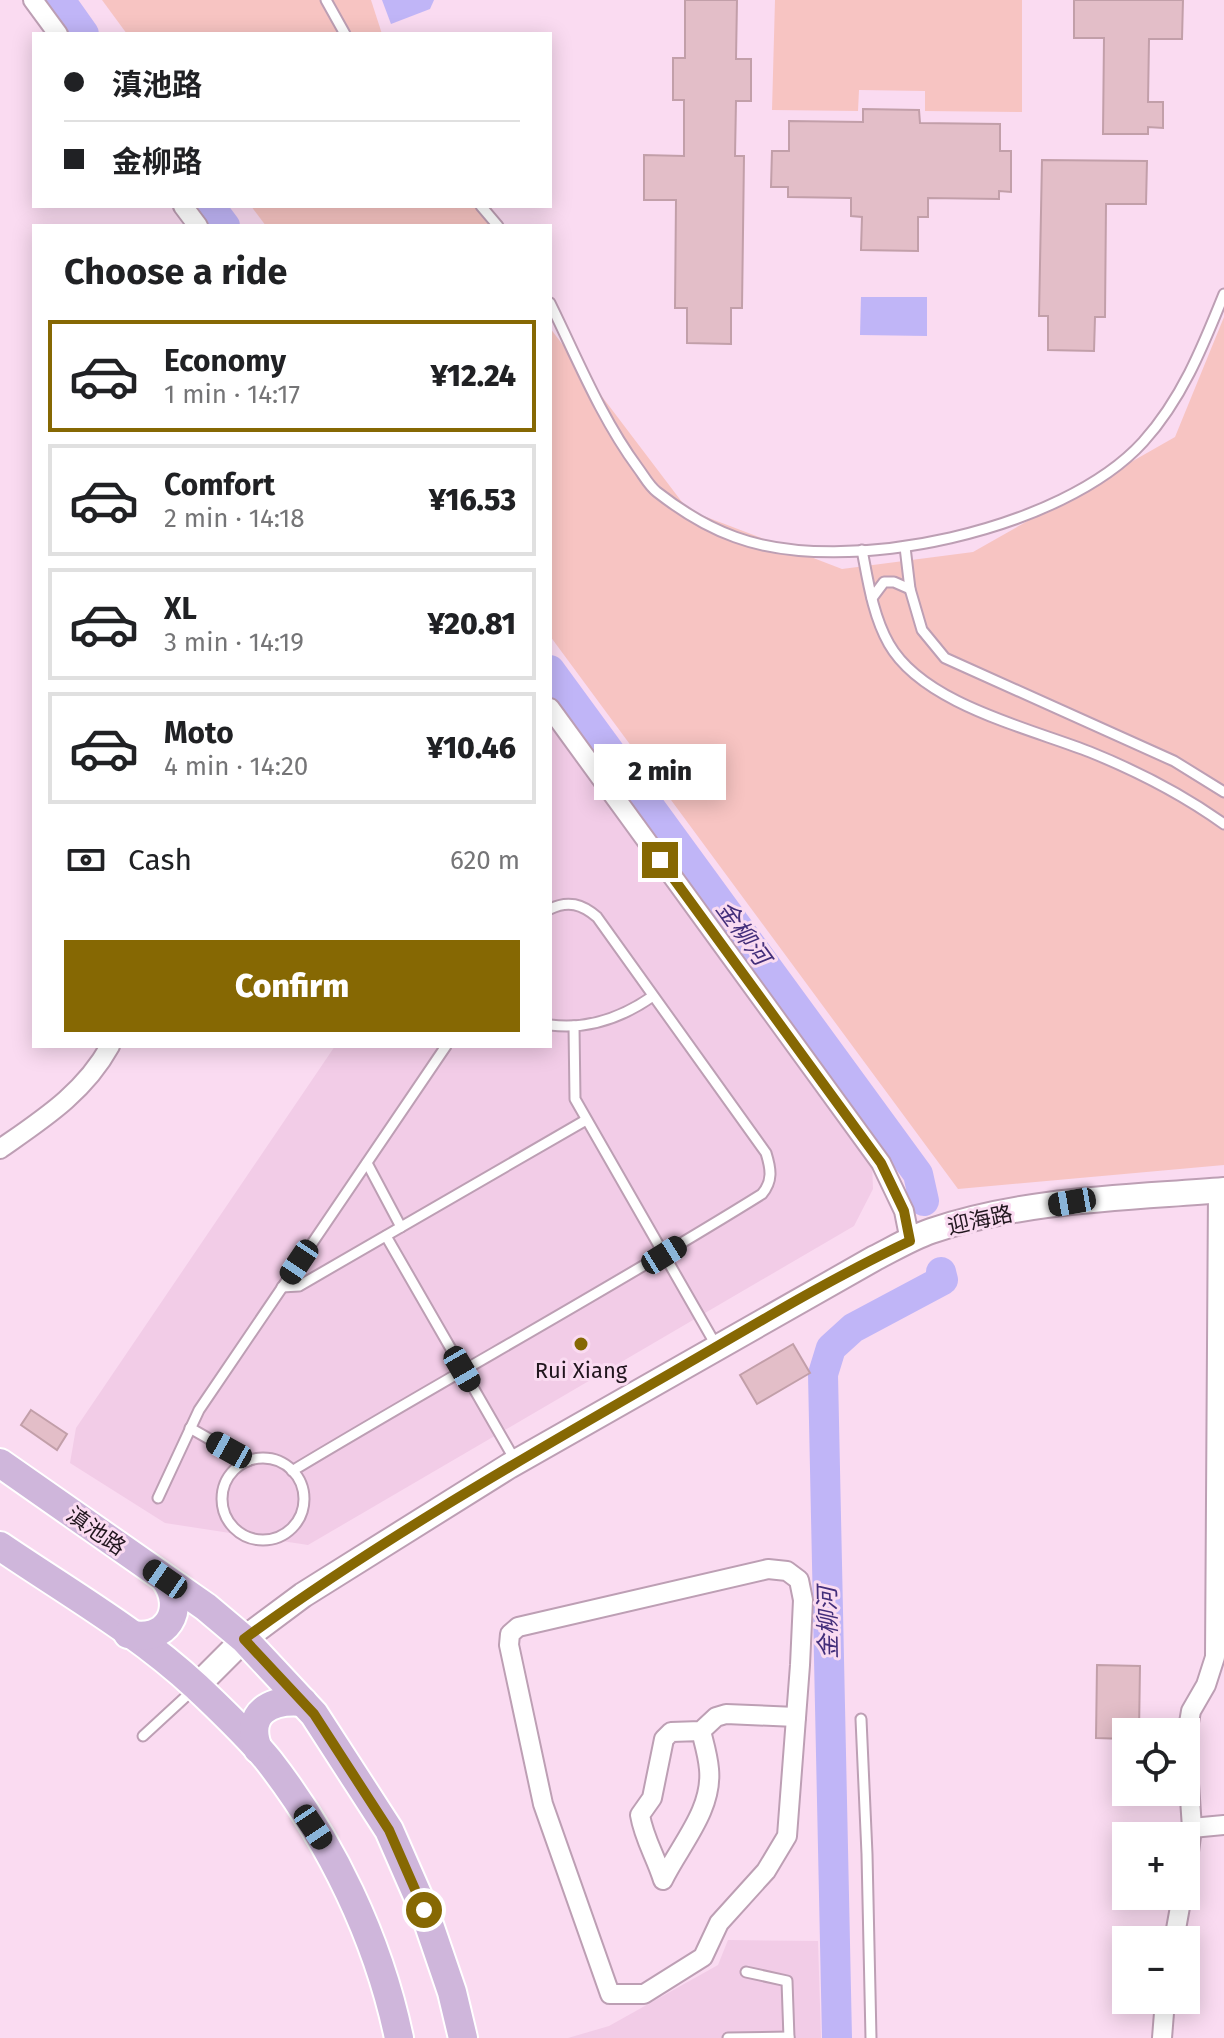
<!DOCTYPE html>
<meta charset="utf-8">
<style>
body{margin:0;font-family:"Fira Sans","Noto Sans SC",sans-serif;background:#f6f6f6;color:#202124;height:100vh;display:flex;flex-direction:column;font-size:30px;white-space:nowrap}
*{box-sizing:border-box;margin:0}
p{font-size:26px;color:#757577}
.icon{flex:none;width:44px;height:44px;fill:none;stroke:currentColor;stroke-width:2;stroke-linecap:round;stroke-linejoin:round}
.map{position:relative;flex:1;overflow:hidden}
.details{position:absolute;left:32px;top:224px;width:520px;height:824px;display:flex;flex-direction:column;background:#fff;border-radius:0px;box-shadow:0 4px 20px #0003}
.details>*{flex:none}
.banner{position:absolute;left:32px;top:32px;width:520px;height:176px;border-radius:0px;box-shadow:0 4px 20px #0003;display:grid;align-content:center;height:176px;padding:0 32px;background:#fff}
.fabs{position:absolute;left:1112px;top:1718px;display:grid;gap:16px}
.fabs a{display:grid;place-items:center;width:88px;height:88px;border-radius:0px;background:#fff;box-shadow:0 4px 20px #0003;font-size:40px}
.end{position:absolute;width:36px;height:36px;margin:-18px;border:10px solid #866803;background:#fff;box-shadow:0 0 0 4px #fff}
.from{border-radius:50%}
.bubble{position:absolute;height:56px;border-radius:0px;background:#fff;box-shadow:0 4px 20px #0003;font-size:26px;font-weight:800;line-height:56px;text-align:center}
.car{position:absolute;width:24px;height:48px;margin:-24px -12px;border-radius:10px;box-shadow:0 0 6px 2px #0007;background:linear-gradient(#222 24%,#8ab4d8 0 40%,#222 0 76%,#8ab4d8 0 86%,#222 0)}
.banner b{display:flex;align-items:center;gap:28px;height:76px;font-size:30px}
.banner b+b{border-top:2px solid #e0e0e0}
.banner i{width:20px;height:20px;background:#202124}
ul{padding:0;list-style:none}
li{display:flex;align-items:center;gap:24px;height:112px;margin:0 16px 12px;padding:0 16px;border:4px solid #e0e0e0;border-radius:0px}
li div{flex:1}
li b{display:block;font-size:30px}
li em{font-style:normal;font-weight:800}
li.current{border-color:#866803}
li>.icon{width:72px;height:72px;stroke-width:1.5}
h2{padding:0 32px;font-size:36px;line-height:96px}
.pay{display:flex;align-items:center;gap:20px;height:88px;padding:0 32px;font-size:30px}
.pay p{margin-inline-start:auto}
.primary-button{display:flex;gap:16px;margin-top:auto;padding:16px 32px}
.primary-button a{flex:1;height:92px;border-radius:0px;background:#866803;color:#fff;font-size:32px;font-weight:800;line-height:92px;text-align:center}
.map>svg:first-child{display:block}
.built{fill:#f2cce7}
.green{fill:#f7c4c2}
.water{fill:#c0b5f7}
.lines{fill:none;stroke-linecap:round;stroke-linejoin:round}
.river{stroke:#c0b5f7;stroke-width:30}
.building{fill:#e3bec8;stroke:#c29fa9;stroke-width:2}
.lane-casing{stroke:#bd9fb4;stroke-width:13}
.street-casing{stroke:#bd9fb4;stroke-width:22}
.secondary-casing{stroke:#bd9fb4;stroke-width:28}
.primary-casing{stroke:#fff;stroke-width:32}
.lane{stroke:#fff;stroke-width:9}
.street{stroke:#fff;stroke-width:18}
.secondary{stroke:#fff;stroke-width:24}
.primary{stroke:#cfb6db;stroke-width:28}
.route{stroke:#866803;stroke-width:10}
.poi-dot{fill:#866803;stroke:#fadbf1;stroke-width:3}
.labels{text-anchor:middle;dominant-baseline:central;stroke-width:6;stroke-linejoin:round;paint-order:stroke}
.street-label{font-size:22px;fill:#21161e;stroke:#fadbf1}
.poi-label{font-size:22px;fill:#21161e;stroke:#fadbf1}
.water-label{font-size:24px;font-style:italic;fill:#432e7a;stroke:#fadbf1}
</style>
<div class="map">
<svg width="1224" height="2038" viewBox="0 0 1224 2038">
<rect width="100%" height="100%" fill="#fadbf1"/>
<g class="built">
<polygon points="551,727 872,1160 873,1189 854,1226 308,1545 165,1523 70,1463 76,1428 335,1046 550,1046"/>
<polygon points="728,1940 818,1941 821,2038 568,2038 609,2026 718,1965"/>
</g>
<g class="green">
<polygon points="102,0 371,0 382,34 127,34"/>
<polygon points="775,0 1022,0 1022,112 925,111 925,91 859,90 858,111 772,110"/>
<polygon points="251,206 490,206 503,226 266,226"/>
<polygon points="1224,317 1224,1165 958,1189 550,636 550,328 688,510 842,569 973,552 1175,437"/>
</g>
<g class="water">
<polygon points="382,0 434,0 430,9 391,24"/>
<polygon points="861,297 927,297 927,336 860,335"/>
</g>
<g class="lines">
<g class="river">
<polyline points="60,0 84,34"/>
<polyline points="210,206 225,226"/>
<polyline points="550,670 918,1174 924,1201"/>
<polyline points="837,2038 823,1374 831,1348 853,1328 943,1280 941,1272"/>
</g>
</g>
<g class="building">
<polygon points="685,0 737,0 736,59 751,59 751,101 736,101 735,156 744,156 742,308 731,308 731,344 687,343 687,308 675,308 676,200 644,200 644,155 684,156 684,100 673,100 673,58 685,58"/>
<polygon points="1074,0 1183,0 1182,39 1149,39 1148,102 1163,102 1163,128 1148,127 1148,134 1103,134 1104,38 1074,38"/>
<polygon points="863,109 919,110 920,123 1000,124 1000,151 1011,151 1011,192 999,191 999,199 928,198 928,217 918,217 918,251 861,250 862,217 851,216 851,198 788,197 788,187 771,187 772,151 789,151 789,121 863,122"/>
<polygon points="1042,160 1147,161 1146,204 1106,204 1105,317 1095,317 1094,351 1048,350 1048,316 1039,316"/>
<polygon points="793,1344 810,1373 757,1404 740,1375"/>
<polygon points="31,1410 67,1434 57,1450 21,1425"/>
<polygon points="1097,1665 1140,1666 1139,1732 1126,1732 1126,1739 1096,1738"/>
</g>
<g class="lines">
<g class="lane-casing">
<g id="lane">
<polyline points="326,0 345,34"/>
<polyline points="481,206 498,226"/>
<path d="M550 303C577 358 601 418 638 468 644 476 649 486 657 492 680 510 707 527 735 537 846 578 1063 530 1143 442 1182 399 1203 346 1224 294"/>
<polyline points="905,547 910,589 922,630 945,658 1174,761 1224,792"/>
<path d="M862 550C868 581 873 616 889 644 923 704 1029 728 1090 752 1137 771 1182 794 1224 824"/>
<polyline points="872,598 884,582 894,582 910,589"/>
<path d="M550 1025C588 1030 623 1017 653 996"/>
<polyline points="574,1026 575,1099 717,1347"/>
<polyline points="367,1163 401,1227"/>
<polyline points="386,1236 516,1462"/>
<polyline points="282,1287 299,1286 586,1120"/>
<polyline points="190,1428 248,1461"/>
<circle cx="263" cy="1499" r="41"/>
<path d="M292 1471C448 1377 608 1290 762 1194 773 1181 771 1169 766 1153L597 917C582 904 568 900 550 909"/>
<polyline points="158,1498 199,1410 446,1046"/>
<polyline points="861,1719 867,1854 871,2038"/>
<polyline points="143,1736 193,1690"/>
<polyline points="746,1972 787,1981 789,2038"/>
<polyline points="728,2038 789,2037"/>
</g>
</g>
<g class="street-casing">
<g id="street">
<polyline points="33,0 58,34"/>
<polyline points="183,206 198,226"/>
<polyline points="550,708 881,1163 904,1211 910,1241"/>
<path d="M0 1149C43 1119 84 1093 110 1046"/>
<polygon points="768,1569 787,1571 799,1580 803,1600 800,1665 787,1836 766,1871 719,1923 703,1957 644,1994 610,1994 543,1804 509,1645 510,1634 518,1627"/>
<path d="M701 1731C704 1743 708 1756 709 1769 713 1810 680 1845 663 1880 656 1857 644 1839 640 1815L652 1798 664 1739 671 1732 701 1731 716 1717 726 1714 796 1717"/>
<polyline points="1192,1828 1224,1825"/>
<polyline points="1186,1875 1192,1828 1186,1740 1191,1711 1206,1685 1215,1657 1218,1191"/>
<polyline points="1174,1940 1182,1896"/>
<polyline points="1162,2038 1165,2000"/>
</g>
</g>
<g class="secondary-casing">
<path id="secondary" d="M196 1687 244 1639 303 1595 509 1466 875 1258C893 1249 911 1238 931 1231 1024 1199 1127 1198 1224 1190"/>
</g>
<g class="primary-casing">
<g id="primary">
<polyline points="0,1463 206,1607 244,1639 314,1714 389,1830 424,1910 452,1992 463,2038"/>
<path d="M0 1546C66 1591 138 1632 197 1687 220 1709 249 1736 269 1761 331 1841 378 1938 399 2038"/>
<path d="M128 1634C166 1644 187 1610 165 1579"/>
<path d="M258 1749C244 1712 271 1699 303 1702"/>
</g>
</g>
<use href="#lane" class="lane"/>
<use href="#street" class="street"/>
<use href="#secondary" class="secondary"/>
<use href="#primary" class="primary"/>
</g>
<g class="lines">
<path class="route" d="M424 1910 389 1830 314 1714 244 1639C371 1546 508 1467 645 1388 733 1338 819 1284 910 1241L904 1211 881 1163 660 860"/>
</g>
<circle class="poi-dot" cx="581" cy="1344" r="8"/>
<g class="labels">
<g class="street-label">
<text transform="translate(980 1220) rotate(-12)">迎海路</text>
<text transform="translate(96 1531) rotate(35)">滇池路</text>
</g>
<g class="poi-label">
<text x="581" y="1370">Rui Xiang</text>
</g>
<g class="water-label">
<text transform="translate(743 933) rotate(54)">金柳河</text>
<text transform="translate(828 1623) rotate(-91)">金柳河</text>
</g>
</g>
</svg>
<div class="fabs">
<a><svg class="icon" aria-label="locate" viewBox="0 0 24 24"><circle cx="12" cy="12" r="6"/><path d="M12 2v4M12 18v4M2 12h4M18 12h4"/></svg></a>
<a>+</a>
<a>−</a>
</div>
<i class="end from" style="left:424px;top:1910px"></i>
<i class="end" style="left:660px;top:860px"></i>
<div class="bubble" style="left:594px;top:744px;width:132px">2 min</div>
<i class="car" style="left:1072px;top:1202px;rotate:260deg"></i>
<i class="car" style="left:664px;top:1255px;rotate:58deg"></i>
<i class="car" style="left:299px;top:1262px;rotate:214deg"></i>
<i class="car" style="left:462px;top:1369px;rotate:150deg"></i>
<i class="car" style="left:229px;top:1450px;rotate:299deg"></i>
<i class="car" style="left:165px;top:1579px;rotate:305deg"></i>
<i class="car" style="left:313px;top:1827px;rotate:146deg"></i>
<div class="banner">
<b><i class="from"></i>滇池路</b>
<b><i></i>金柳路</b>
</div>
<section class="details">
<h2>Choose a ride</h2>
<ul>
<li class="current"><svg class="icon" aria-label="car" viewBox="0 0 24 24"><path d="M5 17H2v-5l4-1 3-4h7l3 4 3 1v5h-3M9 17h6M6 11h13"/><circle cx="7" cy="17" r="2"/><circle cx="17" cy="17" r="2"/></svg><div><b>Economy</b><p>1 min · 14:17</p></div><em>¥12.24</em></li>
<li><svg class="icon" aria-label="car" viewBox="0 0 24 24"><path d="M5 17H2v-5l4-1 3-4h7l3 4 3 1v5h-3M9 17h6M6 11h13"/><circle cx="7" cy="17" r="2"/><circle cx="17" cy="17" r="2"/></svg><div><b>Comfort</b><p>2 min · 14:18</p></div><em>¥16.53</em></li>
<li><svg class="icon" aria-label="car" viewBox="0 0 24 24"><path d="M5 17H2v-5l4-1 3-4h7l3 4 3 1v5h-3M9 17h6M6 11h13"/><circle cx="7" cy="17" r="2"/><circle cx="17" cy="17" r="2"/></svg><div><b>XL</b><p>3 min · 14:19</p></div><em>¥20.81</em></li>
<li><svg class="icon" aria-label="car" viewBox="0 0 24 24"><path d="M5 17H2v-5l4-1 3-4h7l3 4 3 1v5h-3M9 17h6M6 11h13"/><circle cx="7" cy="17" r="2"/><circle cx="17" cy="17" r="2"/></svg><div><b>Moto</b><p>4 min · 14:20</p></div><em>¥10.46</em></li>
</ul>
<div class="pay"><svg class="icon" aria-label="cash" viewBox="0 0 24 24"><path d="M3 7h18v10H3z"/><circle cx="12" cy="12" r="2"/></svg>Cash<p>620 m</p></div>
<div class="primary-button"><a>Confirm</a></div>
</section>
</div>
